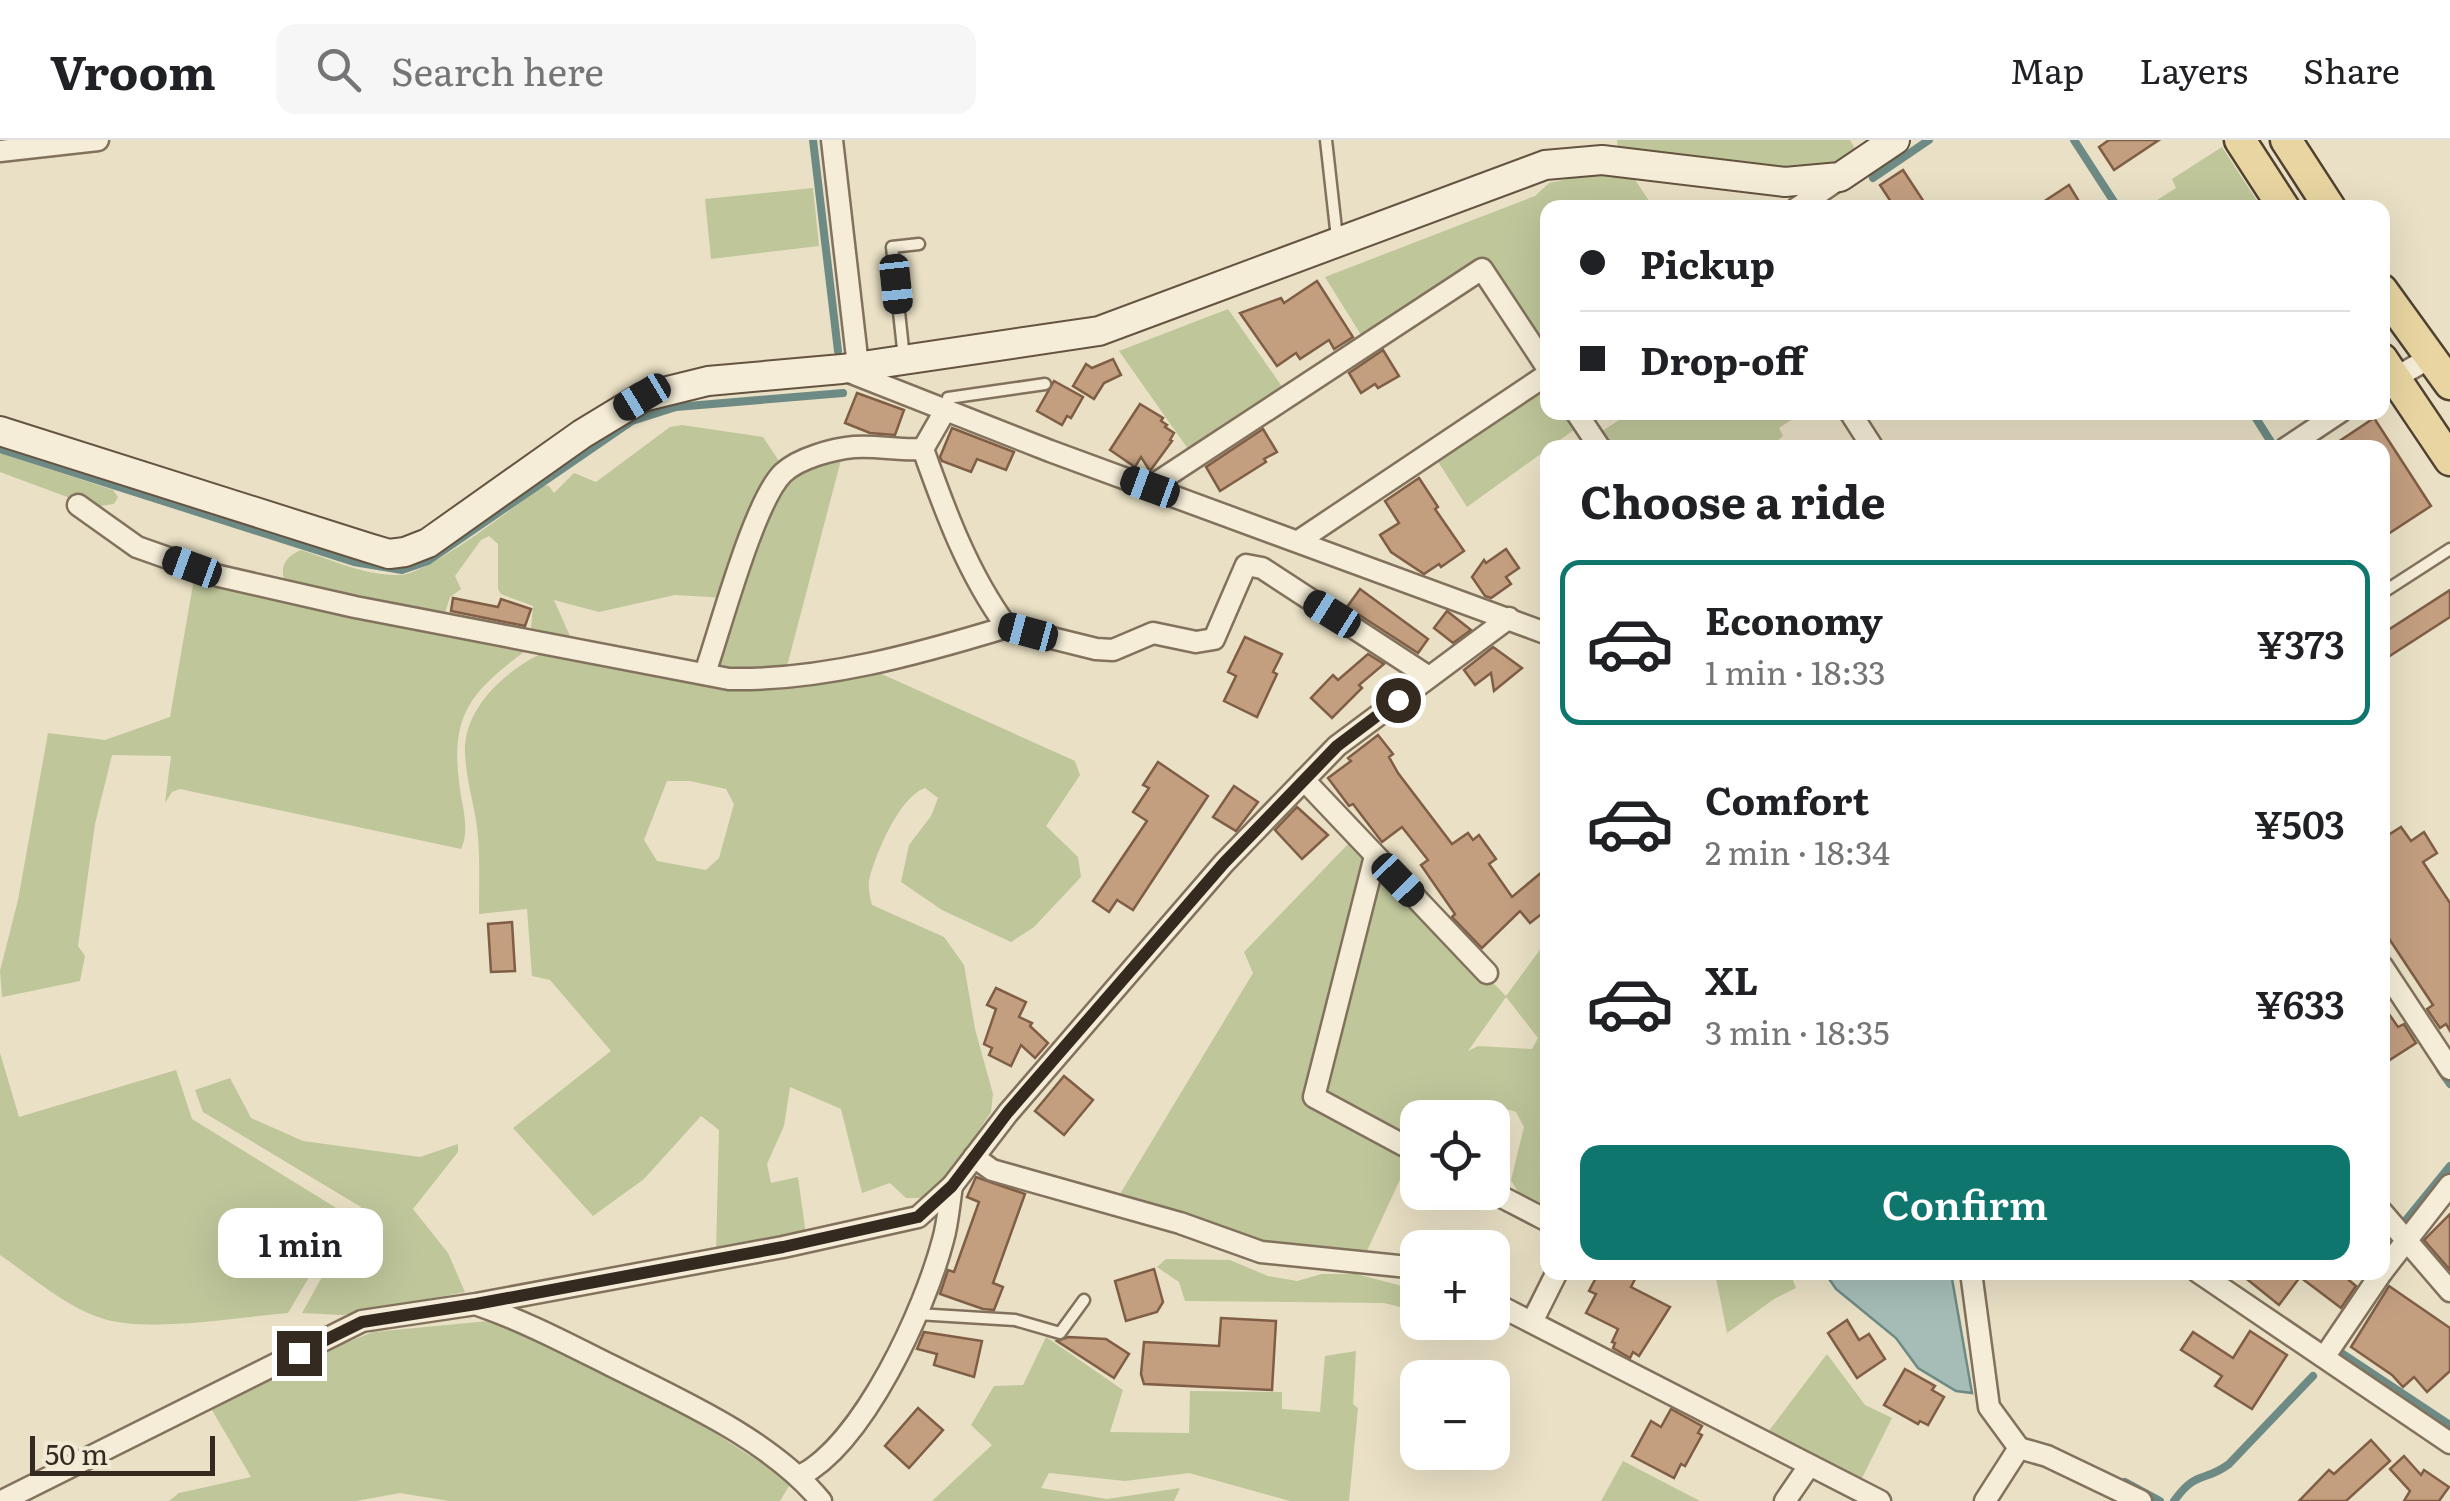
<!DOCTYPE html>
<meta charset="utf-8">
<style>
body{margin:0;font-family:Literata,serif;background:#f6f6f6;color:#202124;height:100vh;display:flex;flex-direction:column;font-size:38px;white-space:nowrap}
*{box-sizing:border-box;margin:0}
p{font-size:32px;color:#757577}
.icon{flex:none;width:55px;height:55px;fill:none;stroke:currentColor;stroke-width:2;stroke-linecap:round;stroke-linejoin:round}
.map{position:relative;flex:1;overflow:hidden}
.drawer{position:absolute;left:1540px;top:300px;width:850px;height:840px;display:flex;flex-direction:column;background:#fff;border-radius:20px;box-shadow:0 10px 40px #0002}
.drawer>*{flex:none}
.guide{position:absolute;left:1540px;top:60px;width:850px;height:220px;border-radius:20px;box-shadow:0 10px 40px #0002;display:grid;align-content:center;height:220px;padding:0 40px;background:#fff}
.fabs{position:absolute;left:1400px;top:960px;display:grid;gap:20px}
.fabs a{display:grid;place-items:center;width:110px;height:110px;border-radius:20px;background:#fff;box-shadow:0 10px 40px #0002;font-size:50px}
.scale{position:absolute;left:30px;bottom:25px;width:185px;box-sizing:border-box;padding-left:10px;border:5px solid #342a1f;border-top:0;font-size:28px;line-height:35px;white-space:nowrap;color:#342a1f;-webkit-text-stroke:8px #f1ead4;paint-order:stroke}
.end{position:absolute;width:45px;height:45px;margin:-22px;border:12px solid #342a1f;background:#fff;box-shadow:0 0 0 5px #fff}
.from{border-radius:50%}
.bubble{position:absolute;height:70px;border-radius:20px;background:#fff;box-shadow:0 10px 40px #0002;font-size:32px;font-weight:600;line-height:70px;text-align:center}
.car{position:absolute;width:30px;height:60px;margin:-30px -15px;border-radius:12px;box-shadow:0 0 8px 2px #0007;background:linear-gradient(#222 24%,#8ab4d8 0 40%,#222 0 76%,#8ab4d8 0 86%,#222 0)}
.guide b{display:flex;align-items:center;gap:35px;height:95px;font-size:38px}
.guide b+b{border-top:2px solid #e0e0e0}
.guide i{width:25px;height:25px;background:#202124}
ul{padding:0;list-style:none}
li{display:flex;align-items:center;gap:30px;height:165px;margin:0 20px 15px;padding:0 20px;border:5px solid transparent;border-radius:20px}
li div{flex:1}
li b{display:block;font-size:38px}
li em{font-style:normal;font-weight:600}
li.current{border-color:#0f766e}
li>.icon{width:90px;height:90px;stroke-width:1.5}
h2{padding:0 40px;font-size:45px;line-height:120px}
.action{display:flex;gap:20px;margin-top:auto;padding:20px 40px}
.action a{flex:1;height:115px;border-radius:20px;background:#0f766e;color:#fff;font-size:40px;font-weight:600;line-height:115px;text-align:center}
header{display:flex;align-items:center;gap:60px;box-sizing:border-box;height:140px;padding:0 50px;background:#fff;border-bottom:2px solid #e0e0e0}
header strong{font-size:48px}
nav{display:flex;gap:55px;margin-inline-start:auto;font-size:35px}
.search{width:700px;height:90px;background:#f6f6f6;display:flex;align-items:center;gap:25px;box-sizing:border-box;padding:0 35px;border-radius:20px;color:#757577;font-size:38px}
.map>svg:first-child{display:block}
.green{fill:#bfc69a;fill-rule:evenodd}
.water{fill:#a6bdb7;stroke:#6e8a84;stroke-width:2.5}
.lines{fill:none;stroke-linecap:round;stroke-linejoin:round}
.stream{stroke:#6e8a84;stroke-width:8}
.building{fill:#c39e7f;stroke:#7f5e45;stroke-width:2.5}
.lane-casing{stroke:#82725d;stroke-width:15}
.street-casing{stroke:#82725d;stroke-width:25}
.secondary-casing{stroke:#645340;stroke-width:32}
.primary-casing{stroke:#504131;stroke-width:35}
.lane{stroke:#f5edd7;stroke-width:10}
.street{stroke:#f5edd7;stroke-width:20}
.secondary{stroke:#f5edd7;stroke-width:28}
.primary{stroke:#e8d5a1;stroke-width:30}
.route{stroke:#342a1f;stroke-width:12}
</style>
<header>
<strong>Vroom</strong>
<div class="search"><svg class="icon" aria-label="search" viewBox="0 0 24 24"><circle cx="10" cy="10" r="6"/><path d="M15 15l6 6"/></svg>Search here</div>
<nav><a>Map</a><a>Layers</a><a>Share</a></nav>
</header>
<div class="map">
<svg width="2450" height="1361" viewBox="0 0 2450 1361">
<rect width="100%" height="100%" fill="#e9e0c5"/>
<g class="green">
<polygon points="1617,0 1850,0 1856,10 1826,28 1809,31 1618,8"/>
<polygon points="2222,7 2261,67 2146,67 2176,48 2172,39"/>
<polygon points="1591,34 1634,38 1653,67 1548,68 1547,216 1484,117 1363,198 1325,137 1535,56 1549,43"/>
<polygon points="813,48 819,106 711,119 705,59"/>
<polygon points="1228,169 1283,248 1188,309 1119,211"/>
<polygon points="1547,243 1548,272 1569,273 1578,287 1467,367 1437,320"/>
<polygon points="1630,273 1802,273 1779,288 1783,296 1771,307 1609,307 1599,293"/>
<path d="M682 285 763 297 783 327 727 458 675 455 599 472 554 460 573 503 537 496 531 488 533 466 501 454 498 449V404L489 396 481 400 455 436 461 449 450 457 443 479 287 446C278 429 284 417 301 410 332 420 366 436 399 435 428 435 516 365 544 345L549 346 554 353 574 333 596 342 670 287Z"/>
<polygon points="0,313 113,350 118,357 114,364 94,367 0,332"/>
<polygon points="842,316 786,530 716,532 714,524 770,358 789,334"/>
<path d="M195 433 532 506C468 553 448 575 461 656 464 672 469 693 461 709L180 649 172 652 165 663 171 616 112 615 95 684 78 806 85 816 80 841 2 857 0 831 18 760 48 593 105 600 170 577Z"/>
<path d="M547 511 713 546 875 531 1075 621 1080 635 1046 686 1078 717 1081 737 1034 787 1011 802 942 770 901 742 909 705 931 676 938 658 925 648C899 657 875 715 869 741 868 749 870 757 872 765L944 797 964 825 975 889 993 954 991 972 976 995 943 1041 924 1058H906L890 1043 862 1053 841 969 790 947 784 986 767 1024 771 1043 798 1037 806 1095 716 1111 719 990 701 976 644 1039 593 1076 513 988 611 911 550 840 532 836 527 769 479 774C479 749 480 723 478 697 476 669 466 642 465 613 463 567 508 528 547 511ZM667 641H690L726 649 734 664 719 718 706 730 657 721 644 700Z"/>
<polygon points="1352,700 1370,719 1308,953 1411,1016 1365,1115 1270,1109 1117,1059 1253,833 1244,812"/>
<path d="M1379 728 1506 856 1547 800 1548 880 1543 886 1548 890 1547 1074 1518 1052 1511 1040 1524 987 1516 972 1500 967 1493 983 1492 978H1418L1417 1007 1324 956ZM1506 857 1538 898 1532 909 1478 906 1468 911Z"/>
<path d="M0 913 19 977 176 930 192 979 346 1074 288 1173C238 1177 152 1193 104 1179 67 1168 32 1137 0 1115Z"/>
<polygon points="230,938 251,978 303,1001 420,1017 458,1004 458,1012 413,1069 448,1113 465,1152 343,1175 302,1173 361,1067 203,972 195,950"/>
<polygon points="1166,1119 1230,1120 1268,1136 1297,1141 1322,1134 1356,1134 1406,1147 1412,1152 1410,1164 1404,1168 1384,1163 1185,1161 1179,1142 1157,1127"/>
<polygon points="1715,1133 1790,1133 1796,1148 1774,1159 1727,1193"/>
<polygon points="499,1180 685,1274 786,1339 789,1346 780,1361 449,1361 400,1353 356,1361 169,1361 179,1353 251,1337 209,1265 328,1210 373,1192"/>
<polygon points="1046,1197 1123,1250 1110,1292 1189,1293 1190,1251 1282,1252 1282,1269 1320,1272 1325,1216 1356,1211 1353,1264 1358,1268 1349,1361 1290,1361 1189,1333 1125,1341 1049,1333 1041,1348 1107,1359 1180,1348 1174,1361 932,1361 992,1305 971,1285 994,1246 1023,1245"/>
<polygon points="1827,1214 1865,1265 1892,1278 1859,1344 1765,1296"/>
<polygon points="1623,1321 1700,1361 1601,1361"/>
</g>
<polygon class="water" points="1825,1133 1951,1133 1972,1253 1956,1251 1918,1228 1896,1198 1836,1149"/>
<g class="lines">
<g class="stream">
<polyline points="813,0 838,211"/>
<polyline points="2074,0 2118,68"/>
<polyline points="1873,38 1929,0"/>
<polyline points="2252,272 2271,302"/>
<polyline points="0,309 354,422 402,430 428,421 632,281 676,267 843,253"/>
<polyline points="2440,930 2450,944"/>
<polyline points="2406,1080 2450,1026"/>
<polyline points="2340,1212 2450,1285"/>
<polyline points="2125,1342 2160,1361"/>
<path d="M2174 1361C2197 1329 2204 1343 2229 1324L2313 1236"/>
</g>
</g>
<g class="building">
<polygon points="2109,0 2159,0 2114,30 2099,7"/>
<polygon points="1903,30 1928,68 1895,68 1880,45"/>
<polygon points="2069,45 2083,68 2034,68"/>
<polygon points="1317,141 1353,197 1334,209 1329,200 1300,219 1296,213 1277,226 1240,173 1281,158 1284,163"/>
<polygon points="1383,210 1399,236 1378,248 1375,244 1361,253 1349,233"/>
<polygon points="1113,219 1121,235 1104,243 1094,259 1073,246 1086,224 1092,228"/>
<polygon points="1054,241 1083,257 1071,278 1067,276 1062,285 1037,271"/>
<polygon points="857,253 904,270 895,295 870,293 845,283"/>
<polygon points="1140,264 1163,278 1161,281 1167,285 1165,287 1174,293 1170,300 1172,301 1150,331 1141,317 1135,327 1110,310"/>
<polygon points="2374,278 2431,366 2382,398 2382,308 2329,308"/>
<polygon points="952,288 1014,312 1006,330 977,319 971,332 942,321 940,317"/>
<polygon points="1263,289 1277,312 1264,319 1266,322 1220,351 1206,327"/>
<polygon points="1419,338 1438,367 1435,369 1464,411 1441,427 1439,424 1424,434 1391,412 1380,395 1399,383 1385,361"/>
<polygon points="1506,409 1519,428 1506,437 1511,444 1491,458 1485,456 1472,437 1484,420 1486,423"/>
<polygon points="1360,449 1428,499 1418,513 1347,467"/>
<polygon points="2450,450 2450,477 2382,521 2382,494"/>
<polygon points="453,458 498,467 501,459 531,469 525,486 451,471"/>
<polygon points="1447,471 1471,490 1453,503 1434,488"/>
<polygon points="1245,497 1282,514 1273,532 1277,534 1257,577 1224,561 1236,536 1228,532"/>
<polygon points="1493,507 1522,528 1494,551 1491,533 1475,545 1464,530"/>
<polygon points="1368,514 1384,524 1359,545 1362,548 1332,578 1311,558 1333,535 1338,540"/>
<polygon points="1378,595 1393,614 1389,617 1398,633 1452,704 1468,693 1473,700 1479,695 1496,719 1489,724 1512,757 1548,727 1548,769 1530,783 1520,771 1482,808 1452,777 1455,774 1421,725 1428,720 1402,687 1382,702 1353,664 1349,666 1328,638 1351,621 1348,618"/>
<polygon points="1158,622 1208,656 1133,770 1117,760 1109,772 1093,761 1147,681 1133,672 1149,648 1143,645"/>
<polygon points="1234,646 1258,662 1236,691 1213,677"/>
<polygon points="1297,667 1328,695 1302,719 1275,690"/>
<polygon points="2401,687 2411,701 2424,692 2437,713 2423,722 2450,763 2450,891 2446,884 2440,888 2427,869 2433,865 2382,788 2382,699"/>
<polygon points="512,782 515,831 491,832 488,784"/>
<polygon points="996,848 1026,862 1019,877 1032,883 1030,886 1048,903 1035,918 1021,905 1011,926 989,915 992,908 984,904 996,869 987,865"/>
<polygon points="2382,864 2398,887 2404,884 2416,903 2382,925"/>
<polygon points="1064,936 1093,960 1064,995 1035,971"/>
<polygon points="976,1037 1025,1054 993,1143 1003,1147 994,1170 983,1169 940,1154 948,1130 954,1132 979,1062 967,1057"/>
<polygon points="2450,1074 2450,1130 2424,1100"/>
<polygon points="1154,1129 1163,1162 1157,1172 1126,1181 1115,1141"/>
<polygon points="1599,1132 1622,1132 1635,1139 1631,1147 1670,1167 1639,1216 1633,1212 1630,1218 1613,1208 1615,1203 1612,1202 1618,1189 1586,1173 1596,1154 1589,1151"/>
<polygon points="2238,1132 2339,1132 2356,1146 2341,1168 2300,1137 2279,1165"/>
<polygon points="2389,1146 2450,1188 2450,1231 2427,1252 2414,1237 2403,1247 2392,1235 2351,1207"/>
<polygon points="1221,1178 1276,1181 1272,1250 1144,1244 1141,1234 1144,1202 1219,1206"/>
<polygon points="1847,1180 1859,1200 1869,1194 1885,1219 1857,1238 1828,1193"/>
<polygon points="2250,1191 2287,1215 2252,1269 2215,1246 2222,1236 2181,1210 2193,1192 2233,1218"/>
<polygon points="924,1192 982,1201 974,1237 934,1225 937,1214 917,1209"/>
<polygon points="1068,1197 1106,1199 1129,1214 1114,1238 1057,1201"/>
<polygon points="1905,1229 1935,1246 1932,1250 1944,1257 1928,1285 1920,1281 1918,1284 1884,1265"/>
<polygon points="918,1268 943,1290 909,1328 885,1306"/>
<polygon points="1671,1269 1702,1286 1698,1293 1702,1295 1685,1326 1681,1324 1674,1338 1632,1316 1651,1281 1661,1287"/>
<polygon points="2371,1300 2390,1321 2346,1361 2299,1361 2329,1330 2334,1334"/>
<polygon points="2404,1316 2421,1335 2424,1330 2449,1347 2439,1361 2404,1361 2410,1351 2390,1329"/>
</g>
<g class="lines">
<g class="lane-casing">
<g id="lane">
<polyline points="1326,0 1337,98"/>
<polyline points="904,218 892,107 919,104"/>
<polyline points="946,269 948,258 1045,244"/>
<polyline points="2382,453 2450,409"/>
<polyline points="917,1174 1015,1180 1060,1193 1084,1160"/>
</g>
</g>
<g class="street-casing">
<g id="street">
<polyline points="832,0 858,226"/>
<polyline points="0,11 98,0"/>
<polyline points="1797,68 1839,39"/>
<polyline points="844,230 1050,311 1548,494"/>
<polyline points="2384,244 2430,218"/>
<path d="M946 269 923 309C945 371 968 434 1007 487L1096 509 1113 510 1153 493 1196 502 1214 499 1246 425 1262 428 1429 537"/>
<polyline points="1576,272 1600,308"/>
<polyline points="1850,272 1873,308"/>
<polyline points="2286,308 2340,272"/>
<polyline points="1150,347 1482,129 1548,229"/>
<path d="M78 365 137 407 219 436 355 467 729 539C822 541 918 514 1007 487"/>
<polyline points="1300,400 1548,234"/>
<path d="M705 533C720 490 754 361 783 333 799 318 833 309 854 307 877 305 900 311 923 309"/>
<polyline points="1304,640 1487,833"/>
<polyline points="1375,716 1314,957 1418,1013"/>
<polyline points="2382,826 2450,929"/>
<polyline points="974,1017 992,1030 1180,1083 1261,1112 1418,1128"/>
<polyline points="1492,1052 1548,1081"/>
<polyline points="2382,1072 2450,1151"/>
<polyline points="1971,1132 1989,1267 2019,1308 2047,1316 2141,1361"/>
<polyline points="2198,1132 2450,1303"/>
<polyline points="2382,1132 2450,1045"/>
<polyline points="1492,1162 1880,1361"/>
<path d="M478 1165C524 1181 566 1203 610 1225 680 1260 771 1300 821 1361"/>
<polyline points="1532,1182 1557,1132"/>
<polyline points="2325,1216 2382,1132"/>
<path d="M800 1336C864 1303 925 1169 943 1100 948 1083 949 1064 952 1046"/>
<polyline points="2,1361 362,1181 476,1164 783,1107 918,1077 952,1046 1008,973 1224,723 1337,606 1509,478"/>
<polyline points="1785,1361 1809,1326"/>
<polyline points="1985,1361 2019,1308"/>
</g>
</g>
<g class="secondary-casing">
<polyline id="secondary" points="0,291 369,408 389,414 405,412 428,403 582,294 643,257 708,241 842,229 1099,191 1545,25 1602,20 1785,42 1840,37 1895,0"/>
</g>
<g class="primary-casing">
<g id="primary">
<polyline points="2240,0 2284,68"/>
<polyline points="2286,0 2330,68"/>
<polyline points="2382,150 2450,244"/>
<polyline points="2382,219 2450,320"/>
</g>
</g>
<use href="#lane" class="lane"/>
<use href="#street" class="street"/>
<use href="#secondary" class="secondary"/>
<use href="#primary" class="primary"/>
</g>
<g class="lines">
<polyline class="route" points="299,1213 362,1182 476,1164 783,1107 918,1077 952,1046 1008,972 1224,723 1337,606 1398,560"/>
</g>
</svg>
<div class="fabs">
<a><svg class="icon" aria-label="locate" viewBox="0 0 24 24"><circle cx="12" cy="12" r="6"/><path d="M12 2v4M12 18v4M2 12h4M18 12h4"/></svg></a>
<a>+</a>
<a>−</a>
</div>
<div class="scale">50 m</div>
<i class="end from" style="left:1398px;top:560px"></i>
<i class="end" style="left:299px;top:1213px"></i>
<div class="bubble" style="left:218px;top:1068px;width:165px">1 min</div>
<i class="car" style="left:896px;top:144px;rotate:174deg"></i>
<i class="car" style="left:642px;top:257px;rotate:239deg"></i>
<i class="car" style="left:1150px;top:347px;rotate:290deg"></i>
<i class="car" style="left:192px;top:427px;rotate:290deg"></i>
<i class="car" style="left:1332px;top:474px;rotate:302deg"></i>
<i class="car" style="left:1028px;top:492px;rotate:285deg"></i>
<i class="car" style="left:1398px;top:740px;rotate:136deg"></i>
<div class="guide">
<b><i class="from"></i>Pickup</b>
<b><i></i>Drop-off</b>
</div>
<section class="drawer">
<h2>Choose a ride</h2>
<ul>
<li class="current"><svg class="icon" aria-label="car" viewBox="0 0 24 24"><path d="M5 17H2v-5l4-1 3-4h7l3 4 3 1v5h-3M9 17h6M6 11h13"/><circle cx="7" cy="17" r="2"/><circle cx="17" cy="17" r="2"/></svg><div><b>Economy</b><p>1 min · 18:33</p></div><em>¥373</em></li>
<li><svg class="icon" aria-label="car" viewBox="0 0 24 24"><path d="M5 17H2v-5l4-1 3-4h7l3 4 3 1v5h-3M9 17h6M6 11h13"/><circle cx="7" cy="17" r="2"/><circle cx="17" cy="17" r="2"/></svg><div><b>Comfort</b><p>2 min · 18:34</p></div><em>¥503</em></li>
<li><svg class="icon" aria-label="car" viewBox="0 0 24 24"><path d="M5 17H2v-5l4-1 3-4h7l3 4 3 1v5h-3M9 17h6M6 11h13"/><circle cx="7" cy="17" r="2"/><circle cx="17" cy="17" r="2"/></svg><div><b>XL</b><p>3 min · 18:35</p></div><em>¥633</em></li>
</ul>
<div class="action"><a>Confirm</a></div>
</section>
</div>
